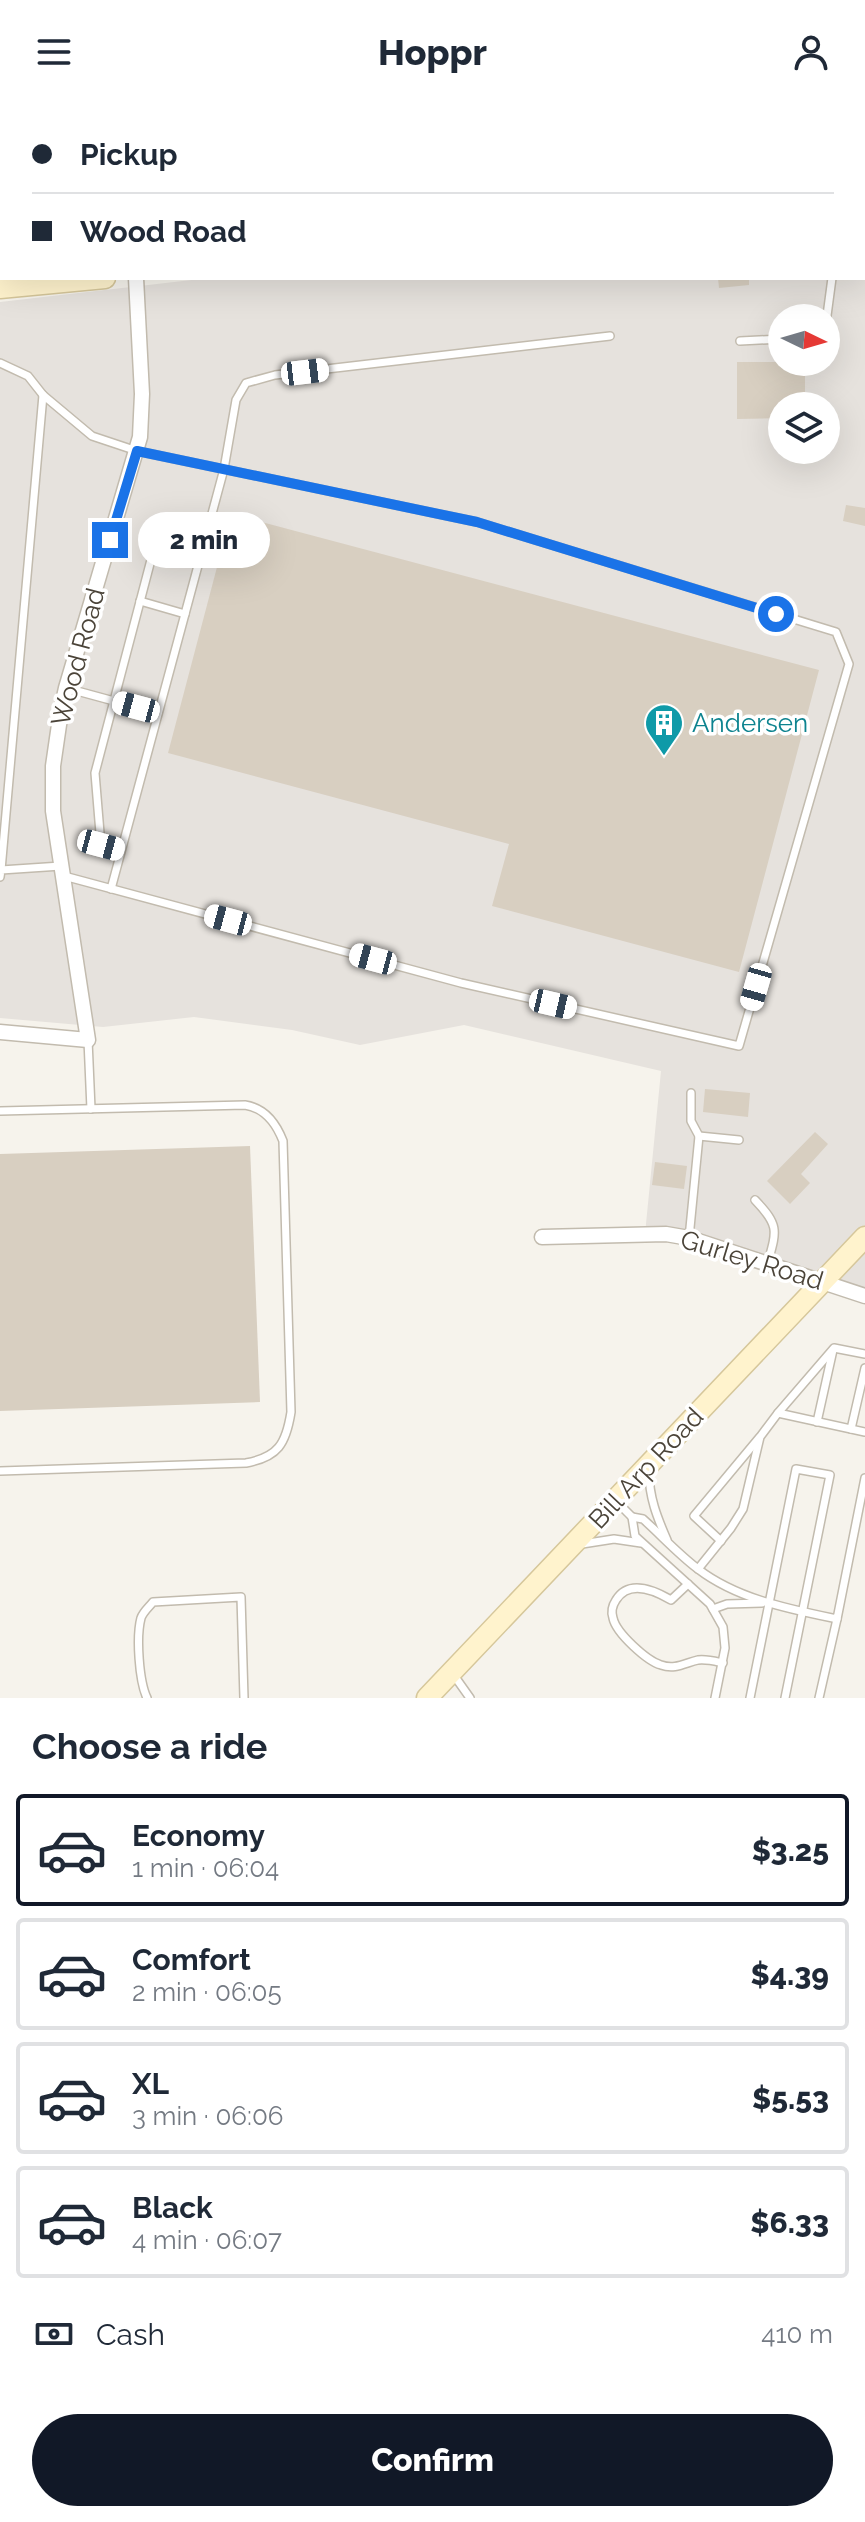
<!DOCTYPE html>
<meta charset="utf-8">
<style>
body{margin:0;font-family:Raleway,sans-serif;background:#f2f2f3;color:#1f2937;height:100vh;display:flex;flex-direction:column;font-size:30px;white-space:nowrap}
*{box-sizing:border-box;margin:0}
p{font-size:26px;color:#747a83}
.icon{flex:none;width:44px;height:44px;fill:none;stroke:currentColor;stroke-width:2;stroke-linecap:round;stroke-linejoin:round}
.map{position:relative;height:1594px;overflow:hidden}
.sheet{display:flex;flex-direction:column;background:#fff;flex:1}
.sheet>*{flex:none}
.top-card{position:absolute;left:0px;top:0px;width:866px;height:176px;box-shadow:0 8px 32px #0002;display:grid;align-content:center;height:176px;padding:0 32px;background:#fff}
.needle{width:52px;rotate:95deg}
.controls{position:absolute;left:768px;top:200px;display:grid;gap:16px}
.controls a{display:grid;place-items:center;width:72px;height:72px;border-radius:50%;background:#fff;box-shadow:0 8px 32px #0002;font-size:40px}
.end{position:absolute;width:36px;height:36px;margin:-18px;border:10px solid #1a73e8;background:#fff;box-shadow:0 0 0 4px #fff}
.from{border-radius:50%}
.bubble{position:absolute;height:56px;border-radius:28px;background:#fff;box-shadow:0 8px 32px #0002;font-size:26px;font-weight:800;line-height:56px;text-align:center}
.car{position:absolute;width:24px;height:48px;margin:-24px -12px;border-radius:10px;box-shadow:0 0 6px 2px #0007;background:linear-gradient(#fff 24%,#345 0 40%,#fff 0 76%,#345 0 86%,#fff 0)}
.top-card b{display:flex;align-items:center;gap:28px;height:76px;font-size:30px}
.top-card b+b{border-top:2px solid #e0e1e3}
.top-card i{width:20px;height:20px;background:#1f2937}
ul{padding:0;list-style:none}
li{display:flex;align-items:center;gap:24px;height:112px;margin:0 16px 12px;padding:0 16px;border:4px solid #e0e1e3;border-radius:8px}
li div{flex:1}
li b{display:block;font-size:30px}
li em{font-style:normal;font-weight:800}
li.current{border-color:#111827}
li>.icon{width:72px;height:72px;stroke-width:1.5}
h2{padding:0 32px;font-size:36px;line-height:96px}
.pay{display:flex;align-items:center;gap:20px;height:88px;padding:0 32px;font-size:30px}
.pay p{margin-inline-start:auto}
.action{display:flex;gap:16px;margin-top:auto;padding:16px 32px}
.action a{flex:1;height:92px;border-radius:48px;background:#111827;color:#fff;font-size:32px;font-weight:800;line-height:92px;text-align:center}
header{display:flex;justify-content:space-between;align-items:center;height:104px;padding:0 32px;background:#fff;font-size:36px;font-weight:800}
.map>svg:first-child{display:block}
.industrial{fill:#e6e2dd;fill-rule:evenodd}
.green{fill:#d2eab5}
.building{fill:#d8cfc1}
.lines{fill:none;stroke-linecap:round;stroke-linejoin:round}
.lane-casing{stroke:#c2bbae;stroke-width:10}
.street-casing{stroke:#c2bbae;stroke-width:17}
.secondary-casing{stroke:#d6c79b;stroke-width:23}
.lane{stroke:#fff;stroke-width:7}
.street{stroke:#fff;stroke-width:14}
.secondary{stroke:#fff3cd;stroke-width:20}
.route{stroke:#1a73e8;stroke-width:10}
.labels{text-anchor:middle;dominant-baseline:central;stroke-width:7;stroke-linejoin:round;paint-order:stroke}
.street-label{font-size:26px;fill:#4b4439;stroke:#fff}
.culture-label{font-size:26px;fill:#0d838f;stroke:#fff;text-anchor:start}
</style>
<header><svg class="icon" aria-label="menu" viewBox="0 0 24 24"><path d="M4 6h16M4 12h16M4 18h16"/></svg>Hoppr<svg class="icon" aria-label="person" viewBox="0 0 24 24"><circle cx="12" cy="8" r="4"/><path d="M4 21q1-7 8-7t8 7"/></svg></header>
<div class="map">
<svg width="865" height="1594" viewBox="0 0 865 1594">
<rect width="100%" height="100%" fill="#f6f3ec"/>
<path class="industrial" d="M365 0H865V1191L768 1158 645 1130 661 967 464 921 360 941 292 926 194 913 103 923 0 914V198L209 174H864V2H365ZM782 214H826V258H782ZM782 302H826V346H782Z"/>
<polygon class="green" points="231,0 364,0 365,2 232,2"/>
<g class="building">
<polygon points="718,174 749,174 749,181 719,184"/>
<polygon points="737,258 805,258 805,302 782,302 782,314 737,315"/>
<polygon points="846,401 865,404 865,422 843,417"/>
<polygon points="231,410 819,566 739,868 492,802 509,740 168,649"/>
<polygon points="705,985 750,989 748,1013 703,1008"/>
<polygon points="815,1028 828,1040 801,1070 810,1079 790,1100 767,1077"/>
<polygon points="250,1042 260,1298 0,1307 0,1050"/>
<polygon points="655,1058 687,1062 684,1085 652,1081"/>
</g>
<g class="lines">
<g class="lane-casing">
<g id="lane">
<polyline points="134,0 135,2"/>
<polyline points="479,0 480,2"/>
<polyline points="600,0 601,2"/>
<polyline points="864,6 865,6"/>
<polyline points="826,219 832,174"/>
<polyline points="740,237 782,235"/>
<polyline points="0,259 28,272 43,291 92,332 137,347 477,418 836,528 849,560 739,942 461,879 64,772"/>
<polyline points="140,497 185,510"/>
<polyline points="66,584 158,609"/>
<polyline points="121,747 101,741 95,669 162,414 207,427"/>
<polyline points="1,766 43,291"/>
<polyline points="0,773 1,766 61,762"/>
<polyline points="111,785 224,365 236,296 246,279 275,271 610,232"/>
<polyline points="88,936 91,1005"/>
<path d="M0 1007 245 1001C265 1004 276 1019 283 1037L291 1308C286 1340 278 1353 246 1359L0 1367"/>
<polyline points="699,1032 739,1036"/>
<path d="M755 1096C779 1121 777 1126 768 1158"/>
<polyline points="689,1134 699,1032 691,1017 691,989"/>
<polyline points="778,1309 834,1244 865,1250"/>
<polyline points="817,1318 833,1246"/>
<polyline points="851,1325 865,1264"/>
<path d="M649 1368C649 1393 657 1413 667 1436"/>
<polyline points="617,1398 632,1413 635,1432 710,1500 723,1523 725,1544 715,1594"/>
<path d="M632 1413 643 1415C661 1431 678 1450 698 1465 737 1495 789 1505 837 1515L865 1374"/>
<polyline points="721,1437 694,1412 759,1334"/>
<polyline points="582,1440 614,1435 641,1439"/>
<polyline points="698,1465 731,1424 743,1405 760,1333 778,1309 865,1328"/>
<path d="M688 1480 671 1496C654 1486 629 1475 616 1496 612 1502 611 1508 613 1514 616 1529 647 1557 661 1561 675 1566 685 1559 698 1556 707 1555 714 1557 723 1559"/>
<polyline points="713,1505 727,1500 762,1499"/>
<polyline points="453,1570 470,1594"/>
<path d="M147 1594C139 1577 136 1533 141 1514 143 1508 148 1504 153 1498L241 1493 244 1594"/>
<polyline points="750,1594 796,1365 830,1371 785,1594"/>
<polyline points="819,1594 837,1515"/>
</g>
</g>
<g class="street-casing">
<g id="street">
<polyline points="0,928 88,936 53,707 53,662 61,607 66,584 140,333 142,290 136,174"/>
<polyline points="542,1133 666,1130 689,1134 865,1192"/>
</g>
</g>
<g class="secondary-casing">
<g id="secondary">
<polyline points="864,80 865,80"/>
<polyline points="0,184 105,174"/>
<polyline points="427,1594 865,1133"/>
</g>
</g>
<use href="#lane" class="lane"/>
<use href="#street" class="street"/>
<use href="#secondary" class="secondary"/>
</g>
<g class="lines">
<polyline class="route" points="110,436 137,347 477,418 776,510"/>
</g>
<defs>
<g id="building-pin" transform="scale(2)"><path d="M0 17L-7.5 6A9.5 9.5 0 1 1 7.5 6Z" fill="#0f9aa8" stroke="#fff"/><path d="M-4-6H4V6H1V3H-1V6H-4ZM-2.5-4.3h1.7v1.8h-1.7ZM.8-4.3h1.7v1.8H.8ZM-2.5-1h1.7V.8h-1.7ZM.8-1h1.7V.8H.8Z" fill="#fff"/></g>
</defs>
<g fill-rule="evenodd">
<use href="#building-pin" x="664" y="619"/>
</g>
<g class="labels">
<g class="street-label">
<text transform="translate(78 553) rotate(-75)">Wood Road</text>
<text transform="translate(752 1156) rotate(17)">Gurley Road</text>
<text transform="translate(646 1364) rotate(-47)">Bill Arp Road</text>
</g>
<g class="culture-label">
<text x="692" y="619">Andersen</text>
</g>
</g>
</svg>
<div class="controls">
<a><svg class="needle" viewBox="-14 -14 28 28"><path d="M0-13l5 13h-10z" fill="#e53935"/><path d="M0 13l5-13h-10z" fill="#747a83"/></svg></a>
<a><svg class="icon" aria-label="layers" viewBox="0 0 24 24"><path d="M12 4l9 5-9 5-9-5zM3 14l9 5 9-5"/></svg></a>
</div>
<i class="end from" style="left:776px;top:510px"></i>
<i class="end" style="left:110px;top:436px"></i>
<div class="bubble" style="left:138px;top:408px;width:132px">2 min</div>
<i class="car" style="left:305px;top:268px;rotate:83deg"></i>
<i class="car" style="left:136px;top:603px;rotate:285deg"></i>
<i class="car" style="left:101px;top:741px;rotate:105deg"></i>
<i class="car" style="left:228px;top:816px;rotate:285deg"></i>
<i class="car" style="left:373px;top:855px;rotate:285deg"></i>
<i class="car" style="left:756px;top:883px;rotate:196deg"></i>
<i class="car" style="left:553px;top:900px;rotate:103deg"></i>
<div class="top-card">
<b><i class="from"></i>Pickup</b>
<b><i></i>Wood Road</b>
</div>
</div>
<section class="sheet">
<h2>Choose a ride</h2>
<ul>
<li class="current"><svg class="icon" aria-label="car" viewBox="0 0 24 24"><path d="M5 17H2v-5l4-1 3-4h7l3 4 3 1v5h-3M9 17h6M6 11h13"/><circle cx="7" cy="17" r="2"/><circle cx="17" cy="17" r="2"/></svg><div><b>Economy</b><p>1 min · 06:04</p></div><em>$3.25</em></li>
<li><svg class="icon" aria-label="car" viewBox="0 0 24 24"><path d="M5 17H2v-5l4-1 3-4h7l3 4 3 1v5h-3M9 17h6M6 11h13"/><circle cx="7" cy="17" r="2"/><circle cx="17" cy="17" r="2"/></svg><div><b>Comfort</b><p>2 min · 06:05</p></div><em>$4.39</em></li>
<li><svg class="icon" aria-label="car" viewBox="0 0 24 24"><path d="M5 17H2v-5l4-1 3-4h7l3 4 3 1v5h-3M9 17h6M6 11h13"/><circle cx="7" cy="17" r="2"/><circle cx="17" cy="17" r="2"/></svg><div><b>XL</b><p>3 min · 06:06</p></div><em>$5.53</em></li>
<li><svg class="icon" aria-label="car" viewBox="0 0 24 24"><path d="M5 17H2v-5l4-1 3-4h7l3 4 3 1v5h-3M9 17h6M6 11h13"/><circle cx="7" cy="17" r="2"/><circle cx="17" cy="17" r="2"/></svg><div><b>Black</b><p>4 min · 06:07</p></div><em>$6.33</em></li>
</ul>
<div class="pay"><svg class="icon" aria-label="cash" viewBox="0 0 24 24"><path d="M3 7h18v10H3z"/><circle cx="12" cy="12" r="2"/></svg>Cash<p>410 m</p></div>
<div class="action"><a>Confirm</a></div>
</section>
